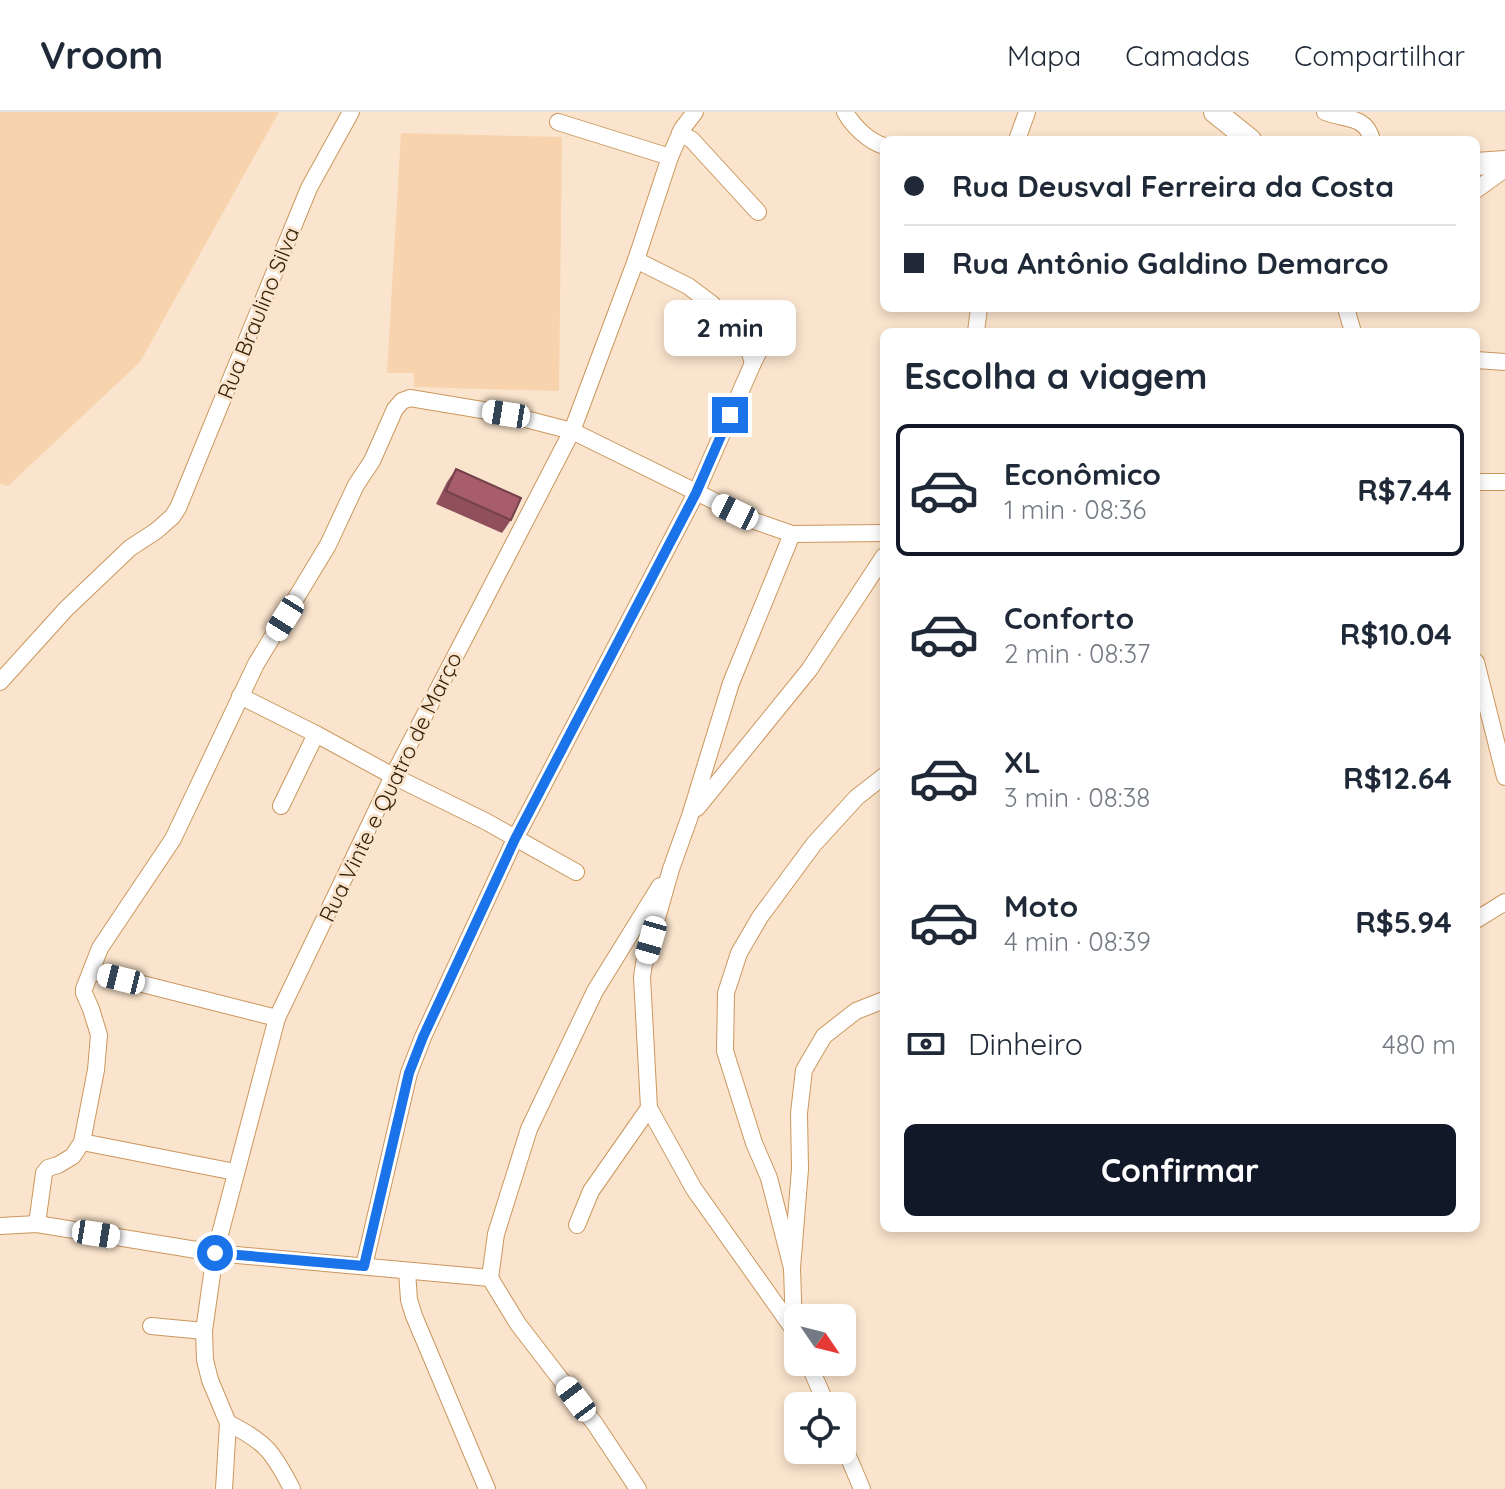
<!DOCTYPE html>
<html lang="pt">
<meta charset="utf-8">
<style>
body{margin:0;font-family:Quicksand,sans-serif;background:#f6f6f7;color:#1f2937;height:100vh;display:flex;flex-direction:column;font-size:30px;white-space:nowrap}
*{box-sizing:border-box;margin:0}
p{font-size:26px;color:#747a83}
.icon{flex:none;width:44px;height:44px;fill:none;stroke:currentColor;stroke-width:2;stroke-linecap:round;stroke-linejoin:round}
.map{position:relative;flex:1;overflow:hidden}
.details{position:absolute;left:880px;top:216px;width:600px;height:904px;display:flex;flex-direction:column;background:#fff;border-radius:12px;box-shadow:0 4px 12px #0003}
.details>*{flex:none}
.banner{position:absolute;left:880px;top:24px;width:600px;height:176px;border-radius:12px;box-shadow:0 4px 12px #0003;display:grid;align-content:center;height:176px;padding:0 24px;background:#fff}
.needle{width:52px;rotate:125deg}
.buttons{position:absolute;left:784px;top:1192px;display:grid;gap:16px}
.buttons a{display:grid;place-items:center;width:72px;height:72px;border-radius:12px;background:#fff;box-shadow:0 4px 12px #0003;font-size:40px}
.end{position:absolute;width:36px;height:36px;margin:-18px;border:10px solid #1a73e8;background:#fff;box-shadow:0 0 0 4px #fff}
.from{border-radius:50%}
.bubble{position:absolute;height:56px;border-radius:12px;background:#fff;box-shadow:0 4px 12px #0003;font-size:26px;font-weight:700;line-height:56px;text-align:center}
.car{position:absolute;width:24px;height:48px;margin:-24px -12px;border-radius:10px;box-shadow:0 0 6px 2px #0007;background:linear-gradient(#fff 24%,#345 0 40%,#fff 0 76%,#345 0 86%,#fff 0)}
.banner b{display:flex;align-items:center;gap:28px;height:76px;font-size:30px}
.banner b+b{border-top:2px solid #e0e1e3}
.banner i{width:20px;height:20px;background:#1f2937}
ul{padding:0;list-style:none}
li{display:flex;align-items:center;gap:24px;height:132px;margin:0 16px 12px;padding:0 8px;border:4px solid transparent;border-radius:12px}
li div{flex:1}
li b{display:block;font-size:30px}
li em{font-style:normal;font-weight:700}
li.active{border-color:#111827}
li>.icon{width:72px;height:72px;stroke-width:1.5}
h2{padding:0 24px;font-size:36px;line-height:96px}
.pay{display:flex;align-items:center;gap:20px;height:88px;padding:0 24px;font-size:30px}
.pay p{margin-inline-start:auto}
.action{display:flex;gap:16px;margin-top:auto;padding:16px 24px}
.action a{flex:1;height:92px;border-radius:12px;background:#111827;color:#fff;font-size:32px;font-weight:700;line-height:92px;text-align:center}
header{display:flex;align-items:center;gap:48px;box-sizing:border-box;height:112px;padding:0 40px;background:#fff;border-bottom:2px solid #e0e1e3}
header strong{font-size:38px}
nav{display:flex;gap:44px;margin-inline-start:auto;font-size:28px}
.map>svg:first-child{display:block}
.green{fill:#f7d4ae}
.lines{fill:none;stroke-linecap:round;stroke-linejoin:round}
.street-casing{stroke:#cb975d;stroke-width:18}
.secondary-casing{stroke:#cb975d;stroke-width:24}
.street{stroke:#fff;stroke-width:16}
.secondary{stroke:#fff;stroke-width:22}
.wall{fill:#90505b}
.building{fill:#a75d6a;stroke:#75414a;stroke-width:2}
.route{stroke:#1a73e8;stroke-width:10}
.labels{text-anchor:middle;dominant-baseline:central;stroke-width:6;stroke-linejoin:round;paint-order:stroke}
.street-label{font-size:22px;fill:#362209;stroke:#fae4cd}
</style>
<header>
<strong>Vroom</strong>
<nav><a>Mapa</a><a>Camadas</a><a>Compartilhar</a></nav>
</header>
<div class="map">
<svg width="1505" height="1377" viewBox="0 0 1505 1377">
<rect width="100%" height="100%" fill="#fae4cd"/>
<g class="green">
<polygon points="0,0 279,0 140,250 8,374 0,372"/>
<polygon points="401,21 562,25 559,279 414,275 414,261 387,261"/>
</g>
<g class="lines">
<g class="street-casing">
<g id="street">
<path d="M845 0C853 14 868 29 884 34"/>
<path d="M1325 0C1345 8 1366 3 1372 28"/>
<polyline points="558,10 670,45"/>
<polyline points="680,21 692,28 758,100"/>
<polyline points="1017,28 1027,0"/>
<polyline points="1476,78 1505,57"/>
<polyline points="636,148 688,174 712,192 749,238 753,251"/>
<polyline points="1346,196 1353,220"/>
<polyline points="976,220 979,196"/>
<polyline points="1476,248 1505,250"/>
<polyline points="1476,370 1505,370"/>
<polyline points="792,422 731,571 690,704 671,757 644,852 642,865 649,996 694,1077 794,1218 798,1228"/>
<polyline points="1476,550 1505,665"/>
<polyline points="0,570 66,497 130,436 156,419 172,405 178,396 309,76 351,0"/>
<polyline points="240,584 316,622 393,664 485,709 576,760"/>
<polyline points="281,694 316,622"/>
<polyline points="697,696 809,558 884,444"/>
<polyline points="1476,808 1505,790"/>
<polyline points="91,859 277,906"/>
<polyline points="82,1030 235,1060"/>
<polyline points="37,1112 44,1061 48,1056 58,1053 73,1044 82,1030 96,958 99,923 91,897 84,881 84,877 100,836 173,727 256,552 328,433 356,373 372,349 395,297 402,289 410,286 506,302 572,319 755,409 792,422 884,421"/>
<polyline points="577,1113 591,1079 649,996"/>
<polyline points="0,1114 37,1112 215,1141 490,1166"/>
<polyline points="364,1154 409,961 423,925 515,727 696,381 753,251 776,205"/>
<polyline points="792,1156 769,1066 754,1031 725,939 726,881 739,841 760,805 814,732 857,685 884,664"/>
<polyline points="407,1159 409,1188 414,1204 487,1377"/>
<polyline points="490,1166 496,1122 529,1017 595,879 660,774"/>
<polyline points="490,1166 518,1212 595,1312 638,1377"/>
<polyline points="151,1214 204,1219"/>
<polyline points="794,1217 792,1156 800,1057 799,1001 804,958 824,924 856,899 884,888"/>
<polyline points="808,1250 827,1294"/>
<path d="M228 1311C266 1330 273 1340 292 1377"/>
<polyline points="842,1330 862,1377"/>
<polyline points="224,1377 228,1311 210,1268 205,1248 204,1219 215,1141 277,906 393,664 572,319 636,148 670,45 682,17 695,0"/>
</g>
</g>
<g class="secondary-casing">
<g id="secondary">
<polyline points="1215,0 1250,28"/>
<polyline points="1476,52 1505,50"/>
</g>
</g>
<use href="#street" class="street"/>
<use href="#secondary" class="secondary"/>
</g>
<polygon class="wall" points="456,357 511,408 502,421 436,392 447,370"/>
<polygon class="building" points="456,357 521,386 511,408 446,379"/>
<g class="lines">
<polyline class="route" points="215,1141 364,1154 409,961 423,925 515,727 696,381 730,303"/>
</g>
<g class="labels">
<g class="street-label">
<text transform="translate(258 201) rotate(-68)">Rua Braulino Silva</text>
<text transform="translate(390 675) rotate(-64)">Rua Vinte e Quatro de Março</text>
</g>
</g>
</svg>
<div class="buttons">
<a><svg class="needle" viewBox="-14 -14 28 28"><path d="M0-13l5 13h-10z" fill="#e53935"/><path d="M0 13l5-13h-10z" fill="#747a83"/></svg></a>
<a><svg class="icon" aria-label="locate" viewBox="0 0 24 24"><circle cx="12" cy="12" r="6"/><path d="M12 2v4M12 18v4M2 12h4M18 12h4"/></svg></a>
</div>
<i class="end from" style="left:215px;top:1141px"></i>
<i class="end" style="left:730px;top:303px"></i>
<div class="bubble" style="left:664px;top:188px;width:132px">2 min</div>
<i class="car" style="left:506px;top:302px;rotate:279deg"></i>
<i class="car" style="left:735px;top:400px;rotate:296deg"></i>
<i class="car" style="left:285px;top:506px;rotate:212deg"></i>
<i class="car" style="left:651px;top:828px;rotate:196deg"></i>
<i class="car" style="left:121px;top:867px;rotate:284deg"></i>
<i class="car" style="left:96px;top:1122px;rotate:99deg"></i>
<i class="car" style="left:576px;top:1287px;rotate:323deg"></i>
<div class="banner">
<b><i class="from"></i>Rua Deusval Ferreira da Costa</b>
<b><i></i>Rua Antônio Galdino Demarco</b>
</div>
<section class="details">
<h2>Escolha a viagem</h2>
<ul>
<li class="active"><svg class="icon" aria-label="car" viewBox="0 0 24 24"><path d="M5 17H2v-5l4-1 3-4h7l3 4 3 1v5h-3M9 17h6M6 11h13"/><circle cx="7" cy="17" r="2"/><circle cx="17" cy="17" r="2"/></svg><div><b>Econômico</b><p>1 min · 08:36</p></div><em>R$7.44</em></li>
<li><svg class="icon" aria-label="car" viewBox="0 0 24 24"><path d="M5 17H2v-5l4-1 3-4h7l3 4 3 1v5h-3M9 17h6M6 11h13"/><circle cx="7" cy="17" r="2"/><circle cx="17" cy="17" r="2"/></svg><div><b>Conforto</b><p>2 min · 08:37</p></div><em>R$10.04</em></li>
<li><svg class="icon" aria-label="car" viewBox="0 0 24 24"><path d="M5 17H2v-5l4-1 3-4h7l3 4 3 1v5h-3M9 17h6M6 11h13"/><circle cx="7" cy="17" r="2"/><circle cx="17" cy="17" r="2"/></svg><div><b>XL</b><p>3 min · 08:38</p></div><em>R$12.64</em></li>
<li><svg class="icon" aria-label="car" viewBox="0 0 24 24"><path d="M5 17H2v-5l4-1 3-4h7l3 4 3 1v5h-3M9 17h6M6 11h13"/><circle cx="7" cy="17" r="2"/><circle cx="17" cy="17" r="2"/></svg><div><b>Moto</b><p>4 min · 08:39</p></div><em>R$5.94</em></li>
</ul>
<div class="pay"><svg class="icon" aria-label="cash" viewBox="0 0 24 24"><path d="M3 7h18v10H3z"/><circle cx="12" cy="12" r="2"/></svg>Dinheiro<p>480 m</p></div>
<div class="action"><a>Confirmar</a></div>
</section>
</div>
